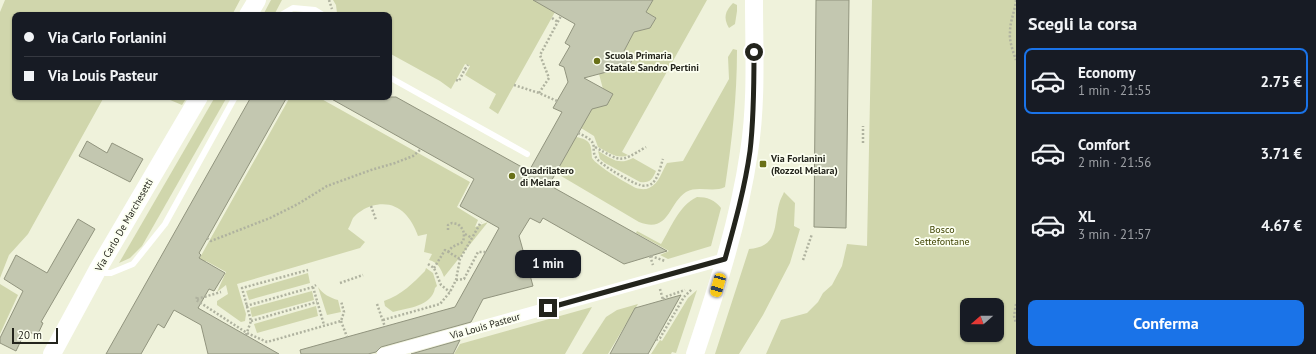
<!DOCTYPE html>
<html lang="it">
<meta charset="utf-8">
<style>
body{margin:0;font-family:"PT Sans",sans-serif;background:#20242c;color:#f1f3f6;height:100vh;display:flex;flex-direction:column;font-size:15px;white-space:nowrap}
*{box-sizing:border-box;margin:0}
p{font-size:13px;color:#9ea1a6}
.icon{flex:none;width:22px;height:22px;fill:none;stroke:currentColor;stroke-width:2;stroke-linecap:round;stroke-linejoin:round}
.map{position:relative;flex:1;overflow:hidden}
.side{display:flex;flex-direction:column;background:#171b24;width:300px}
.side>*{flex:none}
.hud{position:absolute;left:12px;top:12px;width:380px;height:88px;border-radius:8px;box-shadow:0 1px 3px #0004;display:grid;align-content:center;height:88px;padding:0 12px;background:#171b24}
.needle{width:26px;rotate:250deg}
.buttons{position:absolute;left:960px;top:298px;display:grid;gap:8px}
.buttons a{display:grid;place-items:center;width:44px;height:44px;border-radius:8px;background:#171b24;box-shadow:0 1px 3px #0004;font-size:20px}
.scale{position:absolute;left:12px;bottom:10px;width:46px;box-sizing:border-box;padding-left:4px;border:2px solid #23241c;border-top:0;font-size:11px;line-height:14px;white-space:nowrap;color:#23241c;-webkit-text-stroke:3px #fcfff0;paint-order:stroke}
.end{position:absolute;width:18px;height:18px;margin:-9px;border:5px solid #23241c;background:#fff;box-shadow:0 0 0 2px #fff}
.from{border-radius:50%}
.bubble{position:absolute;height:28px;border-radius:8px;background:#171b24;box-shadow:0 1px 3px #0004;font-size:13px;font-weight:600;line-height:28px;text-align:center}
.car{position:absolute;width:12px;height:24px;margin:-12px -6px;border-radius:5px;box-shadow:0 0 3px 1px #0007;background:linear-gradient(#f5c518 24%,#345 0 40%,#f5c518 0 76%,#345 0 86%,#f5c518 0)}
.hud b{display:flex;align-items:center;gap:14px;height:38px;font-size:15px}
.hud b+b{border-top:1px solid #363941}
.hud i{width:10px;height:10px;background:#f1f3f6}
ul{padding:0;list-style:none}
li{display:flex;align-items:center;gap:12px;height:66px;margin:0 8px 6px;padding:0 4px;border:2px solid transparent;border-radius:8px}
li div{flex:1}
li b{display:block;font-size:15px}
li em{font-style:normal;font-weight:600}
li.on{border-color:#1a73e8}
li>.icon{width:36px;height:36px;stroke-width:1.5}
h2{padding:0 12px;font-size:18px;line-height:48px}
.action{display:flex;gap:8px;margin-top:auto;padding:8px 12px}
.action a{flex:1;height:46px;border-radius:8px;background:#1a73e8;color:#fff;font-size:16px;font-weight:600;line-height:46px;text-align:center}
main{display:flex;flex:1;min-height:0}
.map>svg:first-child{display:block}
.green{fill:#d0d6ac;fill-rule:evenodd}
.building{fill:#c3c7b0;stroke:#91947e}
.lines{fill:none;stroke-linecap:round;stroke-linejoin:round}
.path{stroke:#afb29f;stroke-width:2.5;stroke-dasharray:2 2;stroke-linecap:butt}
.lane{stroke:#fff;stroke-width:6}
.street{stroke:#fff;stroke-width:12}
.secondary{stroke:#fff;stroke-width:18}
.route{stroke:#23241c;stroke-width:5}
.poi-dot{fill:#697017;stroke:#fcfff0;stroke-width:1.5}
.labels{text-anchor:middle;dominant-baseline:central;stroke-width:3.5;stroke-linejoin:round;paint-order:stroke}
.poi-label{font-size:10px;font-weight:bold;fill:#23241c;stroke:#fcfff0;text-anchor:start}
.street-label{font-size:10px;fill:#23241c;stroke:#fcfff0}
.park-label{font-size:10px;fill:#3d4200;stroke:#fcfff0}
</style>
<main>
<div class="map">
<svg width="1016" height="354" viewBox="0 0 1016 354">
<rect width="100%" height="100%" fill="#eff2db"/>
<g class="green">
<polygon points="5,0 240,0 232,15 15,15 15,97 104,97 28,234 9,255 0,278 0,12"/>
<polygon points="271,0 282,0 274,15 263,15"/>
<polygon points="333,0 545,0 555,12 498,114 489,108 496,94 465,75 470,66 465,64 451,89 440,81 389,53 389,15 344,15 343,13 337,13 336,5"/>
<path d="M653 0H707L622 152 628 155C618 160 608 152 598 147L594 136 581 128 603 89 599 74 629 66 634 56 624 51 634 32 650 28 656 18 646 12Z"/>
<path d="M872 0H1016V354H766L781 320 807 313 818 302 823 293 832 285 842 266 847 244 867 246ZM967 305H997V335H967Z"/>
<path d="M733 3 737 5V11L735 24 729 28C723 18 725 11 733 3Z"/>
<path d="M733 49 737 50C737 97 732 141 725 187 713 193 698 185 686 192 668 204 669 234 639 222L556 173 576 137C591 140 591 144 592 158 597 166 626 183 636 188 640 189 645 190 649 188 659 184 662 171 667 163L683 161 729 79 728 57Z"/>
<polygon points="163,97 187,97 182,105"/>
<polygon points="215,97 227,97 142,246 130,258 119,263"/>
<path d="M290 97H318L470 182 457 207 478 220 475 227 488 222 444 277C441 269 438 262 429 260L432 254 424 252 427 234 418 236C410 214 396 199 371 206 365 208 357 213 353 218 351 222 350 226 348 229L365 242 360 248 237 284 246 314 245 321 241 322 217 305V301L228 294 226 285 217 292 226 272 206 261 203 263 198 261Z"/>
<path d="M598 151C611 158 618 166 633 158L656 171C652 180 650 183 640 182L605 163 600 159Z"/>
<path d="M784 192 795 203 794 226 800 229 790 263 763 315 739 354H715L749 249C781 247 773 221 780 201 781 198 783 195 784 192Z"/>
<path d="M697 197C707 197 715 200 721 208L711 246 668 259 660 255 669 251 636 233 637 231 661 244C671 228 679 205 697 197Z"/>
<path d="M426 268 433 273 437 286 435 288C432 306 408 308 393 312L385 306 384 301C403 294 412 284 425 271Z"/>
<polygon points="308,273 310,283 249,300 246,291"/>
<polygon points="0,284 18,295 0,334"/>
<path d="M318 287C323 294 330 298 338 300L341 312 327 315Z"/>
<polygon points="697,290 676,353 672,352 671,354 651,354 660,340 662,341 688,298"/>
<polygon points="312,291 314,300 252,317 250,308"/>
<polygon points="638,304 608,354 582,354 606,317 617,310"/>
<polygon points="316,306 318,316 257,333 254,324"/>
<polygon points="592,307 565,354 454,354 460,344"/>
</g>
<g class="building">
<polygon points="533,0 653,0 646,12 656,18 650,28 634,32 624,51 634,56 629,66 584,78 613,94 607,105 592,109 549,185 667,251 624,264 543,218 540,223 530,218 519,236 533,286 483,299 471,322 381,347 376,352 368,354 301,354 300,350 455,307 499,228 460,206 474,179 328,97 396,97 529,171 562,112 553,108 568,82 564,67 559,65 570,46 565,43 575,24"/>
<polygon points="816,0 849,0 846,228 814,227"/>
<polygon points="251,97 287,97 199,253 201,255 199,258 225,273 214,291 209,289 198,308 279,354 208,354 201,325 174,310 164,328 158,324 141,354 106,354"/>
<polygon points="87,141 107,153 112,143 143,159 130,182 79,156"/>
<polygon points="78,219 95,229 41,322 43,323 37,336 26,330 16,351 0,343 0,338 23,291 4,279 16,255 47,273"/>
<polygon points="681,295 648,354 610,354 635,308"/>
<polygon points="460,340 453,354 411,354"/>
</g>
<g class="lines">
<g class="path">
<polyline points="329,0 332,9"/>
<path d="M1016 0C1015 11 1010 21 1010 32 1009 41 1013 51 1016 60"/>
<polyline points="552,18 558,22"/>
<polyline points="465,69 468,65"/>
<polyline points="456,80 459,81 465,69 468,70"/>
<polyline points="514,85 539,93 557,101"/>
<polyline points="539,93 549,78 540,55 561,16"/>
<path d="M578 133C604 144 587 148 598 160 603 166 632 183 640 185 642 186 646 186 649 185 658 182 660 167 663 159"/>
<polyline points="863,143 863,126"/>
<path d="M595 147C622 162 619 163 646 147"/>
<polyline points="371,206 376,220"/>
<polyline points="465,234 472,238"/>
<polyline points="207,238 211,241 270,218 298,204 327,186 371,170 395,163 413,156 421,149"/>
<path d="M448 252 452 247 463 242C465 233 464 230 458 224L452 223 448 225V230"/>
<polyline points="650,256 653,265"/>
<polyline points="651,256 665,261"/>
<polyline points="803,260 812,234"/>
<polyline points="428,264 434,268 441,285 450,292"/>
<polyline points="434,268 445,250 460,259"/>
<polyline points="456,280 464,279 478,252 486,252"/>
<polyline points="340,283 363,275"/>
<polyline points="313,287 324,325"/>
<polyline points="660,289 663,300 665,297 685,290"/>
<polyline points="197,297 196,300 247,333 267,342 341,321 344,312 341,301"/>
<polyline points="197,299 221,292"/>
<polyline points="377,304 385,327"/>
<polyline points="1016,304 1014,316 1016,323"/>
<polyline points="246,306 313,287 316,285"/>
<polyline points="383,320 440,304 450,292 456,280 460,259 481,222"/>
<polyline points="251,321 317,302"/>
<polyline points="341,321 347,337"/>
<polyline points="246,335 251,321 242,288 308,270"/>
<polyline points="656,340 660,338 684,297 692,289"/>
</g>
<g class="lane">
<polyline points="281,15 293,8 315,10 323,15"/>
<polyline points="389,77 527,154"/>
<polyline points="100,270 106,273 111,273 133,264 165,224 235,97"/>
</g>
<polyline class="street" points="383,354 725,259"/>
<g class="secondary">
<polyline points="248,15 257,0"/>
<polyline points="52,354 98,269 199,97"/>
<path d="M695 354C717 288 739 221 749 152 757 102 754 50 754 0"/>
</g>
</g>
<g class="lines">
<path class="route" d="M548 308 725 259C735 223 745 187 750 151 754 118 754 85 754 52"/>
</g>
<g class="poi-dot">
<circle cx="597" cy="61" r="4"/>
<rect x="759" y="160" width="8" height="8" rx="2"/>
<circle cx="512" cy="176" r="4"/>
</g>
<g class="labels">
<g class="poi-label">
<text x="605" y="55">Scuola Primaria<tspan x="605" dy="12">Statale Sandro Pertini</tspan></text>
<text x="771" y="158">Via Forlanini<tspan x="771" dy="12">(Rozzol Melara)</tspan></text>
<text x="520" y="170">Quadrilatero<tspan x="520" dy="12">di Melara</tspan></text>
</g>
<g class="street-label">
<text transform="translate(124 225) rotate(-60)">Via Carlo De Marchesetti</text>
<text transform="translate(485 326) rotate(-16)">Via Louis Pasteur</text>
</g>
<g class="park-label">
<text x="942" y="229">Bosco<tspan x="942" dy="12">Settefontane</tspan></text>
</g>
</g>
</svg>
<div class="buttons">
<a><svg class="needle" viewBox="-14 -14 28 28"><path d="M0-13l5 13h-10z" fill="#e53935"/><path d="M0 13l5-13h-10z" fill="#9ea1a6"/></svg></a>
</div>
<div class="scale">20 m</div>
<i class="end from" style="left:754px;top:52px"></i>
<i class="end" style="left:548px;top:308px"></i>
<div class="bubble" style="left:515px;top:250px;width:66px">1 min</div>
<i class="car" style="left:718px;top:285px;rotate:196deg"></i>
<div class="hud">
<b><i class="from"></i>Via Carlo Forlanini</b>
<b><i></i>Via Louis Pasteur</b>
</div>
</div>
<section class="side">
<h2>Scegli la corsa</h2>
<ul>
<li class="on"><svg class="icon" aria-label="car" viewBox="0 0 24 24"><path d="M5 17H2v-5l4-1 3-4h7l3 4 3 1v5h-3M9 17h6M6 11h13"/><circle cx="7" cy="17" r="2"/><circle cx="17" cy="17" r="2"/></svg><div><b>Economy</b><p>1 min · 21:55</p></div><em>2.75 €</em></li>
<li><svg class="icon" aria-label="car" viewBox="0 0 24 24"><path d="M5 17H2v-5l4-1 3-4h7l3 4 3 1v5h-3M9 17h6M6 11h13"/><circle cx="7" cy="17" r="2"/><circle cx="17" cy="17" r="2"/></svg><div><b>Comfort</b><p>2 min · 21:56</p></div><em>3.71 €</em></li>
<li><svg class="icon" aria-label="car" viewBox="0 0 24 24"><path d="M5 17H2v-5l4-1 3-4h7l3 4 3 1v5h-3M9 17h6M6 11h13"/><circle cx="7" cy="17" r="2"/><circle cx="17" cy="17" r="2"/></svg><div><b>XL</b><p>3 min · 21:57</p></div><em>4.67 €</em></li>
</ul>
<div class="action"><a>Conferma</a></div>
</section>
</main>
